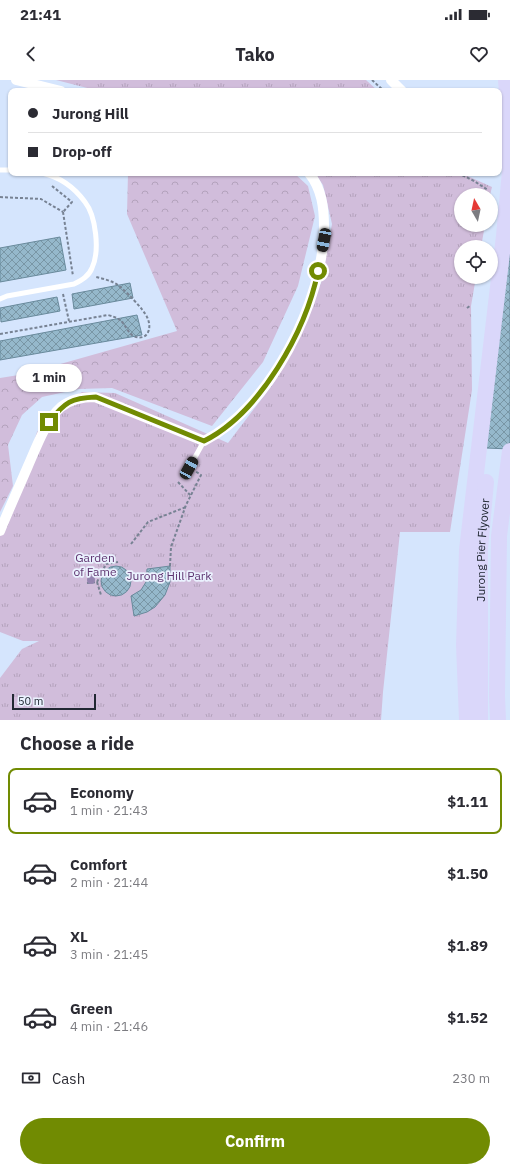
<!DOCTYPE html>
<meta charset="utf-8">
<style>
body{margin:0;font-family:"IBM Plex Sans",sans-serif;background:#f2f2f3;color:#2b2b33;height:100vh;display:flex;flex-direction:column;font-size:15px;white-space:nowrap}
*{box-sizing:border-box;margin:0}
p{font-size:13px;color:#7c7c81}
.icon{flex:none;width:22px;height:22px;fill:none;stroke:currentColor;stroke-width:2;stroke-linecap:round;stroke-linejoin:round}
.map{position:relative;height:640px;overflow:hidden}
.drawer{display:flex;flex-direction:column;background:#fff;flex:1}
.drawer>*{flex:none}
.banner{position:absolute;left:8px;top:8px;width:494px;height:88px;border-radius:8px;box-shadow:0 1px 3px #0004;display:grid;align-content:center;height:88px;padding:0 20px;background:#fff}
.needle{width:26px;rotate:351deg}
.tools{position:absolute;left:454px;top:108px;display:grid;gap:8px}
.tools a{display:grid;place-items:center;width:44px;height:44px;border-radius:50%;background:#fff;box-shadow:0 1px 3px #0004;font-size:20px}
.scale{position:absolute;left:12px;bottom:10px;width:84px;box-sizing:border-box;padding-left:4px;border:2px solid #212833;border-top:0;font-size:11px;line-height:14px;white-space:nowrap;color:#212833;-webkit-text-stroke:3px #eaf1fe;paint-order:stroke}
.end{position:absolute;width:18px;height:18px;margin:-9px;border:5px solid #718b02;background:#fff;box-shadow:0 0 0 2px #fff}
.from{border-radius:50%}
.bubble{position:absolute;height:28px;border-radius:14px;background:#fff;box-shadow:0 1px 3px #0004;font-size:13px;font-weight:700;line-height:28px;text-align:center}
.car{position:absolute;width:12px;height:24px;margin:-12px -6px;border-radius:5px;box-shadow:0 0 3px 1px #0007;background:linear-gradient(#222 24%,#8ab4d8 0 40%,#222 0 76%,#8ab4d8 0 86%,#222 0)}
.banner b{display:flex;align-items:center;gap:14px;height:38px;font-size:15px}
.banner b+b{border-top:1px solid #e1e1e2}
.banner i{width:10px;height:10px;background:#2b2b33}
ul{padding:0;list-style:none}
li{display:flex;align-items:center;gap:12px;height:66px;margin:0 8px 6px;padding:0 12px;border:2px solid transparent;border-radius:8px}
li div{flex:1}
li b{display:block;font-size:15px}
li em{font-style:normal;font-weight:700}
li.current{border-color:#718b02}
li>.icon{width:36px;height:36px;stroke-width:1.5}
h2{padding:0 20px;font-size:18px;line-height:48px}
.pay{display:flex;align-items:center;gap:10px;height:44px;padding:0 20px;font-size:15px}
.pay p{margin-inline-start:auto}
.button{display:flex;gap:8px;margin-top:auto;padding:8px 20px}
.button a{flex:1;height:46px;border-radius:24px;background:#718b02;color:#fff;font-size:16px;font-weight:700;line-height:46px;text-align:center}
.status{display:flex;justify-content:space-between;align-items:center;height:28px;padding:0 20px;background:#fff;direction:ltr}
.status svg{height:11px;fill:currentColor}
header{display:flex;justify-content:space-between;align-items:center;height:52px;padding:0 20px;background:#fff;font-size:18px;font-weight:700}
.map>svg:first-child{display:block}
.forest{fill:url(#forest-crowns)}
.park{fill:url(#park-tufts)}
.building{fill:url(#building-cross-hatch);stroke:#698a9c}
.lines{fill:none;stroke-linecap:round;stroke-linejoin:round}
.path{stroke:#778293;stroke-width:2;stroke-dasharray:3 2;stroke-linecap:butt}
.lane{stroke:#fff;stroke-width:5}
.street{stroke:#fff;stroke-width:10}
.primary{stroke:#dad7fa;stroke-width:16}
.tree{fill:#9484b0}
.route{stroke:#718b02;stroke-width:5}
.labels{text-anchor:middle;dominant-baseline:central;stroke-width:3.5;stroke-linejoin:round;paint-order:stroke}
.street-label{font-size:12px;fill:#212833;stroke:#eaf1fe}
.park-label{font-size:12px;fill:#5f3571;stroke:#eaf1fe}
</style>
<div class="status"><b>21:41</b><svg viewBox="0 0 49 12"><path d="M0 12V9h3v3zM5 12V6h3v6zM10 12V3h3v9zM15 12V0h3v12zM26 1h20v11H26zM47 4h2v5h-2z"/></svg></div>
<header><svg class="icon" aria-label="back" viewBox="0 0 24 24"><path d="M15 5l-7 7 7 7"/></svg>Tako<svg class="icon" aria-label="heart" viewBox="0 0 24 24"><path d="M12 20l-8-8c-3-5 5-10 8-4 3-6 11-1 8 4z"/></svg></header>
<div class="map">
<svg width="510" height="640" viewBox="0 0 510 640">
<defs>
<pattern id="forest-crowns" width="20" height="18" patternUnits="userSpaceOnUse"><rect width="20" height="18" fill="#d1bddb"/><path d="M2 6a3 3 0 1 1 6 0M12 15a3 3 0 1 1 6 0" fill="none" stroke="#b3a2bc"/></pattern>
<pattern id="park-tufts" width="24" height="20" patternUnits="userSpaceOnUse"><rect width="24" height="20" fill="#d1bddb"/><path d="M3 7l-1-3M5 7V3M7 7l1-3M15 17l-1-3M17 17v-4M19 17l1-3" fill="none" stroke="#b3a2bc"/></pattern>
<pattern id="building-cross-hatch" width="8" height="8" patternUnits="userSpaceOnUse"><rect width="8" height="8" fill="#95b8cb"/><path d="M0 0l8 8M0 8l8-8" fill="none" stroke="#7996a5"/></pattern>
</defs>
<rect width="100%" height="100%" fill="#d5e5fd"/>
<polygon class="forest" points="128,93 294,93 308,106 315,136 298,206 263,282 212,346 112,308 79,309 42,317 22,335 8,365 13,406 0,432 0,298 25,294 177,251 127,134"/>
<g class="park">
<polygon points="56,0 366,0 378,11 99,11"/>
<polygon points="315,93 461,93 492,107 490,115 461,115 461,145 485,145 481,167 461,167 461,197 476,197 471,226 472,310 450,452 400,452 383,612 381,640 0,640 0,598 22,569 39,561 23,561 0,552 0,443 20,405 37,352 55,327 82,312 115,313 228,363 273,304 321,203 332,144 323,105"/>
</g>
<g class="building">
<polygon points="510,94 510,369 486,368"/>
<polygon points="60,157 66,190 0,202 0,168"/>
<polygon points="130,203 133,218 74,229 72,214"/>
<polygon points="57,217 60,231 1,242 0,228"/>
<polygon points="137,235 142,255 0,280 0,261"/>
<circle cx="116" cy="501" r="15"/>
<polygon points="170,486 170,502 165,515 155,527 147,532 134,536 131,516 141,510 146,502 147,489"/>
</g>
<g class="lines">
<g class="path">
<polyline points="372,0 384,11"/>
<polyline points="458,93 474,101 488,110"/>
<polyline points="52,106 72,122 63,132"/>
<polyline points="0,117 41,119 63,132"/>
<polyline points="63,132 73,196"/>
<polyline points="63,214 69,241"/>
<polyline points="467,228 471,225"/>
<path d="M0 254 108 235C127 240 121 245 133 256 147 262 153 249 147 237 144 230 126 211 119 206 113 201 104 199 96 197"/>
<polyline points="178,402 191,416"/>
<polyline points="131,464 148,442 186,427"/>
<polyline points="170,486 171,467 186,425 201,395 195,391"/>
<polyline points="97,502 101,515"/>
<polyline points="87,503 97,502 106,484 118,482"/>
</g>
<g class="lane">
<polyline points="0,90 11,90"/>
<path d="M0 219 7 216 74 204C82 200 89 196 92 188 100 171 96 136 85 122 74 107 60 97 42 93"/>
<polyline points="189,388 204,361"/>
</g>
<g class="street">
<polyline points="16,0 61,11"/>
<polyline points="391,0 402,11"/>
<path d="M0 451C9 429 19 407 28 386 36 368 46 340 61 327 71 319 83 317 95 317L204 361C270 328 324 220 324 147 324 128 322 109 309 93"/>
</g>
<g class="primary">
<polyline points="467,640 464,565 467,470 504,156 510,91 509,38 506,0"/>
<path id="s1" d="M480 640V469L486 402"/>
<polyline points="498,640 497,616 499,456 510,371"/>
</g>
</g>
<circle class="tree" cx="91" cy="500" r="4"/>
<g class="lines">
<path class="route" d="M49 342C65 322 71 318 96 317L204 361C260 333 306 251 318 191"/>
</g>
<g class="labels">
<g class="street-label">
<text stroke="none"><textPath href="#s1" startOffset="170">Jurong Pier Flyover</textPath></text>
</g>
<g class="park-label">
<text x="95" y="477">Garden<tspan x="95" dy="14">of Fame</tspan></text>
<text x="169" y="495">Jurong Hill Park</text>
</g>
</g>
</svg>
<div class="tools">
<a><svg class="needle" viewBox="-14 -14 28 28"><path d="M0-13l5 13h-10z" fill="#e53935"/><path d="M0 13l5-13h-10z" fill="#7c7c81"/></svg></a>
<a><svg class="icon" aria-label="locate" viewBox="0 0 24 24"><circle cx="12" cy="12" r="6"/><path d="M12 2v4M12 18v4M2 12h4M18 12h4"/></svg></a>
</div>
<div class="scale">50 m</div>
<i class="end from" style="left:318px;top:191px"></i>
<i class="end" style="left:49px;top:342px"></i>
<div class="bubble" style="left:16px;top:284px;width:66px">1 min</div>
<i class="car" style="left:324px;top:160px;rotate:191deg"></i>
<i class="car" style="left:189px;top:388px;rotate:29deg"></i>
<div class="banner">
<b><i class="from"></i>Jurong Hill</b>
<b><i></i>Drop-off</b>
</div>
</div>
<section class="drawer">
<h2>Choose a ride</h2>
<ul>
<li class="current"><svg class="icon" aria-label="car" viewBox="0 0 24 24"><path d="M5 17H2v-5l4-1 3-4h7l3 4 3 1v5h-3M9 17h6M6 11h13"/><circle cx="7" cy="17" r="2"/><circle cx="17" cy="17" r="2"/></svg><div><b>Economy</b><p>1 min · 21:43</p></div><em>$1.11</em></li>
<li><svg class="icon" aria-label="car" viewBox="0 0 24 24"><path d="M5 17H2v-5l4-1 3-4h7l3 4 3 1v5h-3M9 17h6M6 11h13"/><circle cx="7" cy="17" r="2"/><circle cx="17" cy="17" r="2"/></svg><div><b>Comfort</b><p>2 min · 21:44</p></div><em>$1.50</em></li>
<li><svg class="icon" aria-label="car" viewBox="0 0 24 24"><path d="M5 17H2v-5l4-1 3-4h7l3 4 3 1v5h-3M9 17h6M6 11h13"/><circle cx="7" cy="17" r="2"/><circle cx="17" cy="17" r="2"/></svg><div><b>XL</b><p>3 min · 21:45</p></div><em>$1.89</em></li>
<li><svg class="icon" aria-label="car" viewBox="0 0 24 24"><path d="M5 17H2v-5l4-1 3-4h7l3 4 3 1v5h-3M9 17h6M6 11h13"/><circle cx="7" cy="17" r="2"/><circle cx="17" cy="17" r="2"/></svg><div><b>Green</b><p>4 min · 21:46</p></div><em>$1.52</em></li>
</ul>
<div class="pay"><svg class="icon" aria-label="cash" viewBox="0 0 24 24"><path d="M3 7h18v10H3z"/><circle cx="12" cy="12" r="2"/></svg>Cash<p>230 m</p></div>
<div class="button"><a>Confirm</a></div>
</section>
